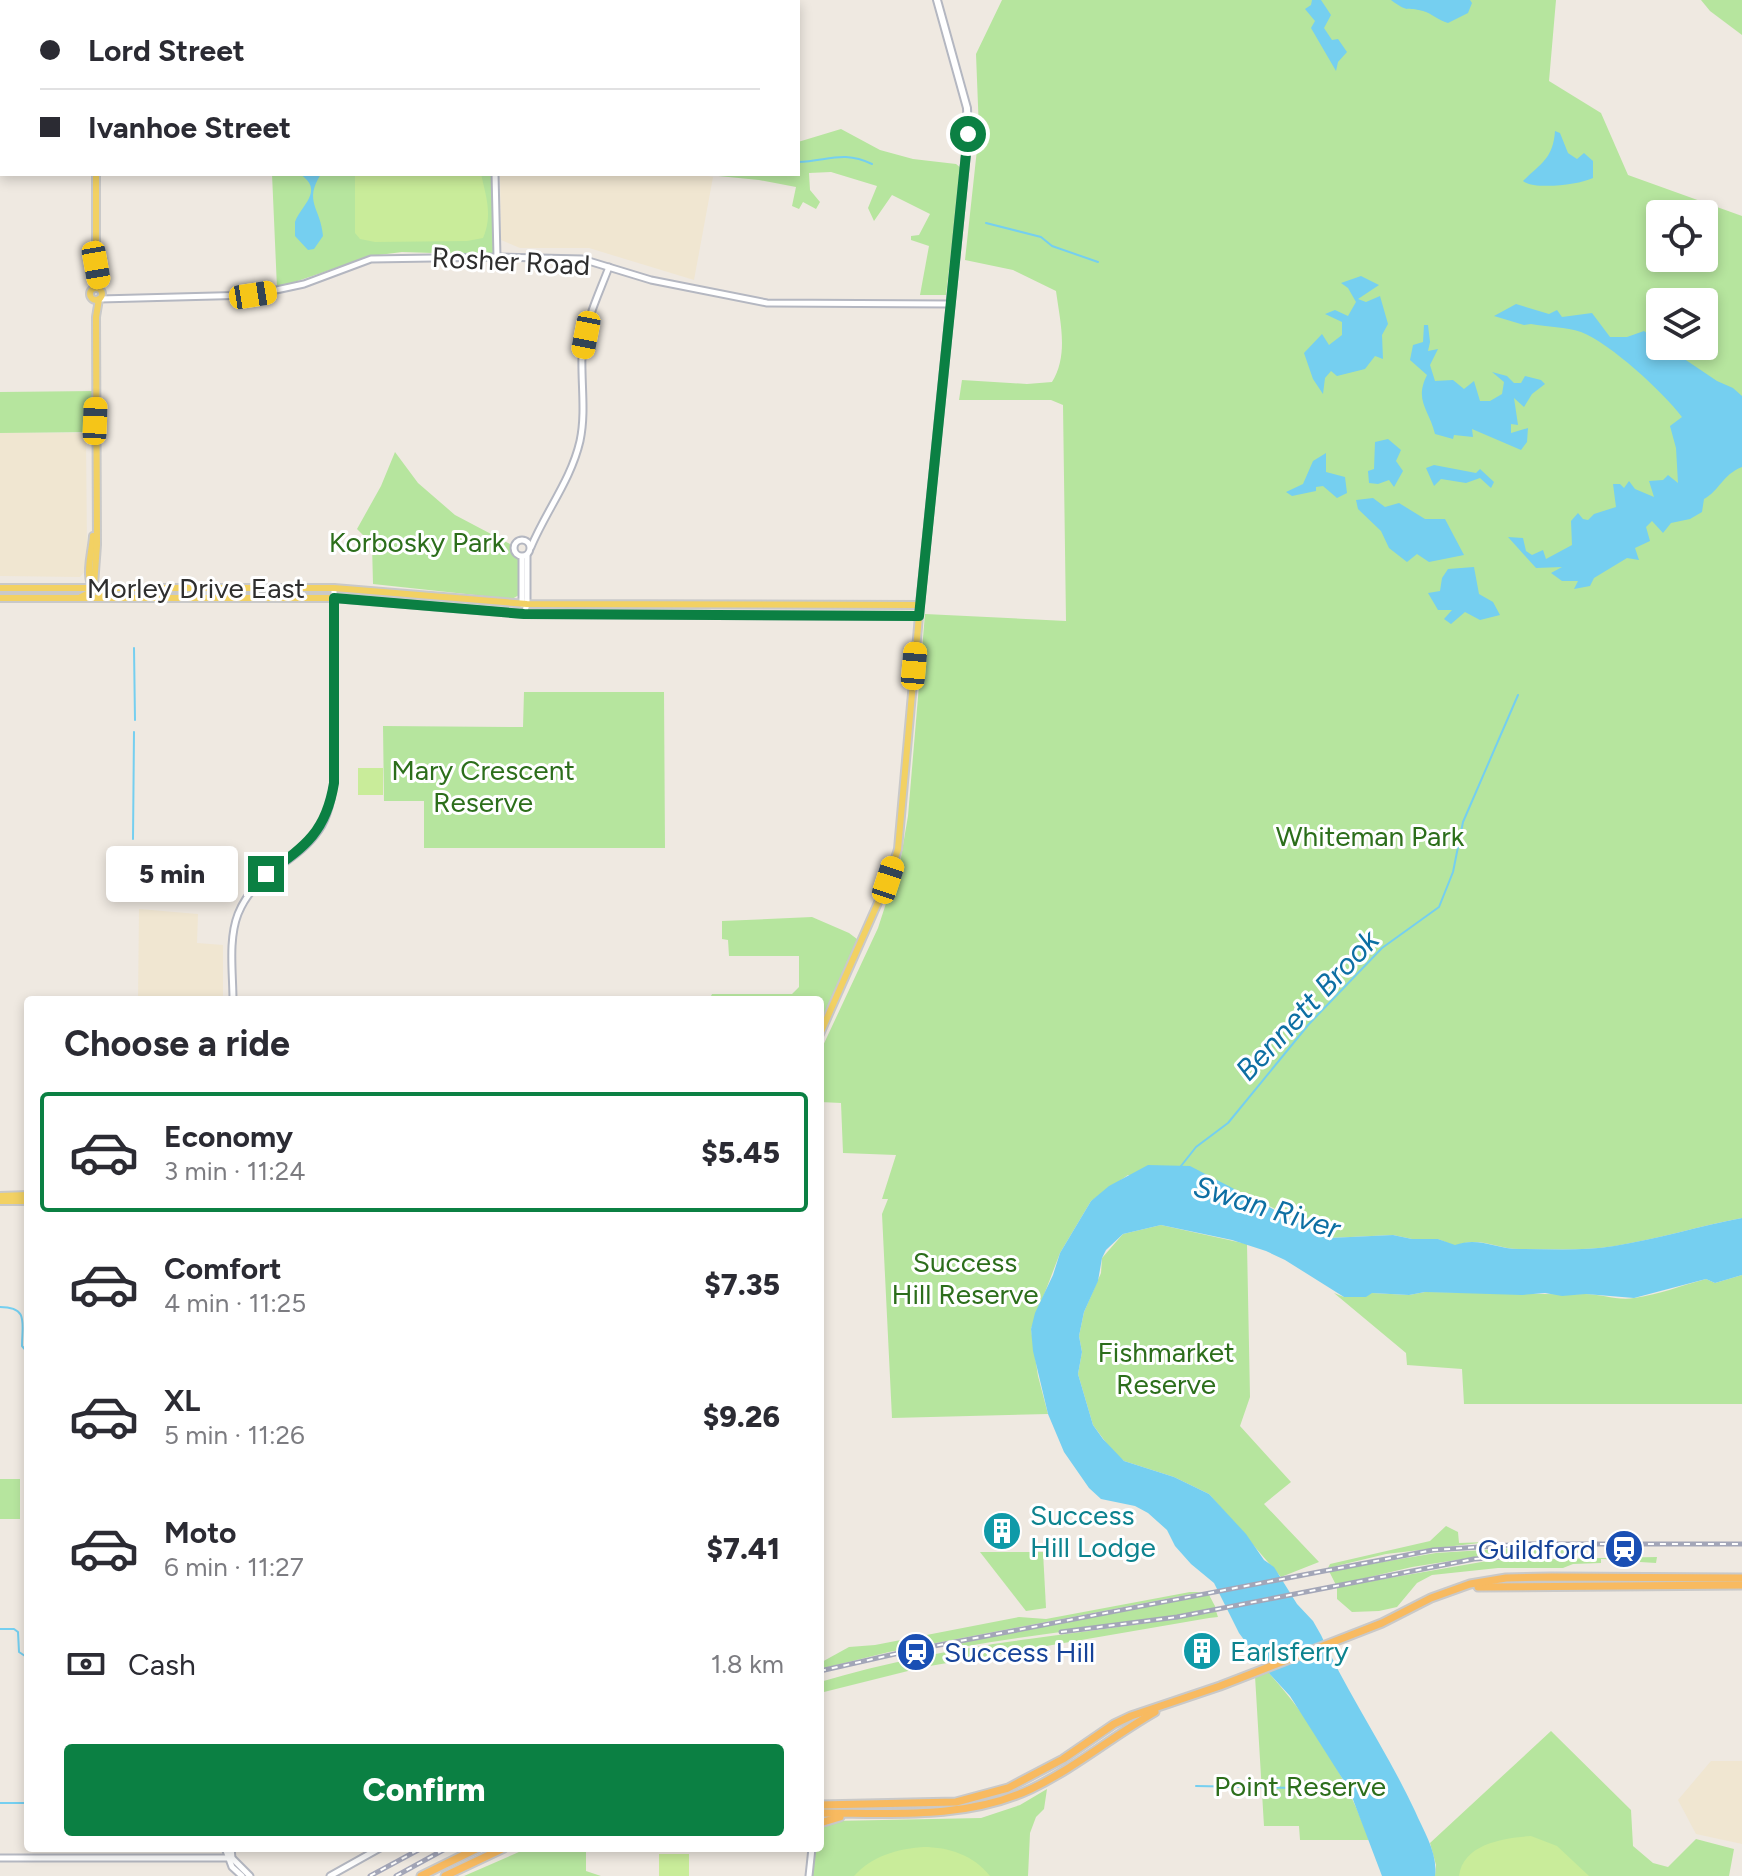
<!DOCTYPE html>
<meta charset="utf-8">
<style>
body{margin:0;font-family:Figtree,sans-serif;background:#f2f2f3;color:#2b2b33;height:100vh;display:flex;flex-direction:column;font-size:30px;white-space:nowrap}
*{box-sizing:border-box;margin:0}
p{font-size:26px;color:#7c7c81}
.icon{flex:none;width:44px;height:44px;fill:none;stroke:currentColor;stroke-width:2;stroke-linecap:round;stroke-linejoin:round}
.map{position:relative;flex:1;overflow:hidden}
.details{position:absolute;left:24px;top:996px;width:800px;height:856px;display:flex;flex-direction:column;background:#fff;border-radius:8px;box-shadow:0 4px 12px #0003}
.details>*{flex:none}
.hud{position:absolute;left:0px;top:0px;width:800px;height:176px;box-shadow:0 4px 12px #0003;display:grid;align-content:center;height:176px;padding:0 40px;background:#fff}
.fabs{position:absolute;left:1646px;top:200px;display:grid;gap:16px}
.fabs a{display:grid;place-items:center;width:72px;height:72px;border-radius:8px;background:#fff;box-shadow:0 4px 12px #0003;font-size:40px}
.end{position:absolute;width:36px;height:36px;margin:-18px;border:10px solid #0b8043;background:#fff;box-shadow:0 0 0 4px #fff}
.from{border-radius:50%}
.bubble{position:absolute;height:56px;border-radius:8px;background:#fff;box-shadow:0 4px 12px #0003;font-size:26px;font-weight:800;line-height:56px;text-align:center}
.car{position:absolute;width:24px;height:48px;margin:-24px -12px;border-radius:10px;box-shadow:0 0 6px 2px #0007;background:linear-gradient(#f5c518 24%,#345 0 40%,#f5c518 0 76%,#345 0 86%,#f5c518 0)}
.hud b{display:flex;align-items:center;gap:28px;height:76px;font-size:30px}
.hud b+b{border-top:2px solid #e1e1e2}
.hud i{width:20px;height:20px;background:#2b2b33}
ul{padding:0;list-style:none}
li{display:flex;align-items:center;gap:24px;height:120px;margin:0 16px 12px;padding:0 24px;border:4px solid transparent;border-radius:8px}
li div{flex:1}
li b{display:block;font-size:30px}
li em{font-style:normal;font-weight:800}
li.on{border-color:#0b8043}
li>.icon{width:72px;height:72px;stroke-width:1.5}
h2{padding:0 40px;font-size:36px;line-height:96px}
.pay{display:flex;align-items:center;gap:20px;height:88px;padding:0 40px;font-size:30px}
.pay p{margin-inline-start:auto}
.action{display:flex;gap:16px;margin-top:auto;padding:16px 40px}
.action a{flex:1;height:92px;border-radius:8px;background:#0b8043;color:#fff;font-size:32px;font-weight:800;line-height:92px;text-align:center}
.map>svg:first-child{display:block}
.education{fill:#f0e6d1}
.green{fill:#b6e59e;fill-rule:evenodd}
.pitch{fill:#c9ec9a}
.water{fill:#75cff0}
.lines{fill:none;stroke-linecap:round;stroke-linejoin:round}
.stream{stroke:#75cff0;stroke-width:2}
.tertiary-casing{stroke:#b4b7c1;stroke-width:9}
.secondary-casing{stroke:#b4b7c1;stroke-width:10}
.primary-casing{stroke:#c9c9c9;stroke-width:10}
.trunk-casing{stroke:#c9c9c9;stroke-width:11}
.tertiary{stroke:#fff;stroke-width:5}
.secondary{stroke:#fff;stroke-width:6}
.primary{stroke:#f2d163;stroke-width:6}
.trunk{stroke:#f8ba60;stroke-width:7}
.rail-casing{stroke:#a3a6b8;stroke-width:5}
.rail{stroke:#fff;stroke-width:2;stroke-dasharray:6;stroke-linecap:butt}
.route{stroke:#0b8043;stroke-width:10}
.labels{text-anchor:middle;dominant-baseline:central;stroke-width:6;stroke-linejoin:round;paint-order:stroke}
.street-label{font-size:28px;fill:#2e2e2e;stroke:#fff}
.park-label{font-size:28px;fill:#2c6e1b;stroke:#fff}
.culture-label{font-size:28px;fill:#0d838f;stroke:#fff;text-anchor:start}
.transit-label{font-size:28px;fill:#164399;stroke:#fff;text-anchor:end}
.water-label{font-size:30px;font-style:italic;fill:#0d6fa3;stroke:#fff}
</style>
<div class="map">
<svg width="1742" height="1876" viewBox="0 0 1742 1876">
<rect width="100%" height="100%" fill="#efe9e1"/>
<g class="education">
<polygon points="500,174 698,174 713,177 694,280 589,248 520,248 501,240"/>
<polygon points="0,433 86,433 87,553 85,571 80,577 0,576"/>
<polygon points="139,909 198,914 197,943 223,945 223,1000 138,1000"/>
<polygon points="1711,1761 1742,1761 1742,1844 1696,1834 1678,1800"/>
</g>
<g class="green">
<path d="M1002 0H1556L1549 81 1601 113 1628 175 1742 216V1218C1699 1226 1658 1239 1615 1246 1584 1251 1552 1249 1521 1249 1498 1250 1479 1235 1455 1246L1438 1239H1412L1393 1235 1329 1238 1247 1194 1128 1175 1091 1201 1060 1253 1031 1329 1038 1376 1048 1414 892 1418 882 1214 888 1199H882L896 1155 843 1153 841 1103 820 1102V1052L878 928 901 857 908 816 925 614 1066 621 1063 405 1051 400H959L962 380 1027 384 1052 382C1069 355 1060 321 1056 291L1013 270 965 260 979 131 976 54ZM1660 214H1704V258H1660ZM1660 302H1704V346H1660Z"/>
<polygon points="1701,0 1742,0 1742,35 1710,11"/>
<polygon points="841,129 880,150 913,159 956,164 961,168 946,295 920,295 929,246 911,240 911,236 919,235 930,214 892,195 874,221 868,208 877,186 831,172 809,173 810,190 820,202 816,209 803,202 799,209 792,206 796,187 759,180 698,174 798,174 798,142"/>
<polygon points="272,174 495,174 497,255 402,252 371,256 277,288"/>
<polygon points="96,391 96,432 0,433 0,392"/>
<polygon points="395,452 418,483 455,515 510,544 521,560 519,595 512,599 373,584 372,544 357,529 381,486"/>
<polygon points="524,692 664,692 665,848 424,848 424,801 384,801 383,726 523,727"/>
<polygon points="812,917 849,933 861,942 820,1034 820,1000 709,1000 712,994 792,994 799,987 799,956 729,956 728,940 722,939 722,921"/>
<polygon points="1161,1225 1247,1244 1250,1397 1240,1426 1291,1482 1264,1504 1319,1562 1281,1577 1209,1494 1174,1477 1124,1461 1113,1452 1093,1425 1078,1374 1082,1352 1079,1336 1084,1312 1101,1273 1102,1258 1123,1234"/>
<path d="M1742 1275V1404H1464L1462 1369 1407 1365 1406 1353 1334 1293 1344 1297 1372 1293 1409 1295 1425 1292C1479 1292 1532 1295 1585 1294 1601 1294 1618 1301 1634 1298 1658 1295 1683 1285 1706 1279L1715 1283Z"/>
<rect x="0" y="1479" width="20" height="40"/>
<polygon points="1446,1526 1458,1532 1459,1543 1488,1542 1386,1554 1328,1568 1330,1564 1430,1541"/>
<polygon points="1546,1546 1584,1547 1584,1553 1494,1554 1412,1567 1336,1585 1329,1571 1436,1553"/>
<polygon points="980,1552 1043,1552 1046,1608 1026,1611"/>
<polygon points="1657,1557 1656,1563 1640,1562 1639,1560 1601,1559 1601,1563 1573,1564 1563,1568 1498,1568 1432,1575 1417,1583 1397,1607 1379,1611 1352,1612 1337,1599 1337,1587 1493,1560"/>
<polygon points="1190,1592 1202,1592 889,1652 820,1669 820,1663 849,1647 875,1645 1019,1617 1046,1619"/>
<path d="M1208 1593 1216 1608C1132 1625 1046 1632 962 1647L961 1642Z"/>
<path d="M1216 1611 1218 1617 1209 1618 924 1667 820 1693V1682C887 1662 960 1648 1029 1639 1092 1630 1154 1624 1216 1611Z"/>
<path d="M1267 1671C1312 1720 1347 1778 1369 1840H1300L1299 1826H1264L1255 1676Z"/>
<polygon points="1551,1731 1631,1810 1633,1846 1653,1863 1668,1867 1696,1839 1734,1849 1729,1876 1435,1876 1436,1865 1430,1843"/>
<polygon points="1047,1789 1044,1809 1036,1817 1030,1833 1028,1876 809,1876 812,1848 820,1848 820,1827 833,1821 981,1818 1020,1805"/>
<polygon points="528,1848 586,1848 586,1871 601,1876 464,1876"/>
</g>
<g class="pitch">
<path d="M355 174H481C486 196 493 216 483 238L467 241 375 242 360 239 355 233Z"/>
<rect x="358" y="768" width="25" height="27"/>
<path d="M1531 1836 1557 1846 1589 1876H1459C1463 1843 1505 1838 1531 1836Z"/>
<path d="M923 1847C949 1847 973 1855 990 1876H854C872 1856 897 1849 923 1847Z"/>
<rect x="659" y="1854" width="30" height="22"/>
</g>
<g class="water">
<polygon points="1312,0 1321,0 1331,15 1324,28 1332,40 1338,39 1347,52 1338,62 1336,71 1311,28 1315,21 1305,9 1311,5"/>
<path d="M1391 0H1470L1472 3 1468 13 1448 23C1438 20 1431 13 1423 11 1405 6 1410 14 1391 0Z"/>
<path d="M1555 131 1560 133 1568 153 1577 159 1584 153 1593 161V178C1578 185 1535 190 1523 181 1541 163 1553 159 1555 131Z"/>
<path d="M300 174H321C303 202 321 208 323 236L314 249 308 250 295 236C295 233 295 224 295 222 301 205 325 191 300 174Z"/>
<polygon points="1361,276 1379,285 1358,299 1366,302 1380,296 1388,324 1382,335 1383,359 1375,356 1365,369 1337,376 1331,371 1325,378 1323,394 1313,379 1304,353 1322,334 1329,345 1342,335 1342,322 1325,314 1335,310 1348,316 1356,302 1348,288 1341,283"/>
<path d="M1516 304 1549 314 1557 310 1562 317 1592 313 1610 337H1627L1644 331 1660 343V346H1665L1717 381 1733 388 1742 396V467C1722 475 1720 490 1704 499L1702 512 1690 519 1671 523 1663 533 1652 521 1646 527 1650 541 1635 548 1639 560 1627 558 1594 578 1590 586 1574 589 1578 581H1562L1551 573 1562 567 1536 568 1508 537 1523 538 1526 551 1532 555 1543 550 1546 559 1572 545 1571 521 1578 513 1583 519 1588 520 1594 514 1616 507 1613 484H1620L1624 488 1629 481 1635 489 1654 497 1649 481 1663 480 1668 475 1678 483 1676 448 1670 426 1682 417C1663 392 1610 343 1581 332 1566 327 1547 327 1531 324L1524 325 1494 316Z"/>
<path d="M1424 325H1428L1430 342 1428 351 1438 349 1430 365 1435 381 1453 380 1464 389 1474 381 1480 401H1490L1502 394 1504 382 1492 372 1507 376 1514 383H1521L1525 376 1541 380 1545 384 1532 394 1524 407 1514 398 1518 425 1511 424V433L1528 428 1527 442 1521 450 1472 429 1473 437 1454 435 1453 439 1435 434C1429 409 1414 401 1427 375L1410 360 1413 345 1423 342Z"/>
<polygon points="1388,439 1401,450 1396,461 1403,471 1394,487 1389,480 1378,484 1369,483 1368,471 1374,469 1375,442"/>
<polygon points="1326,453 1326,472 1345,477 1347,493 1337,498 1323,486 1316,487 1316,491 1292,496 1286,492 1303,484 1313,461"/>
<polygon points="1434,465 1476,473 1480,469 1494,482 1491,488 1480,478 1466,483 1441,479 1434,486 1426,468"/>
<polygon points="1373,498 1385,507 1399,503 1425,519 1445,519 1464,555 1429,562 1417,554 1407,562 1389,548 1381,531 1358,509 1356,500"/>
<polygon points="1474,567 1479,594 1493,602 1500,615 1480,620 1465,612 1451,624 1444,619 1452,610 1438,610 1428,593 1440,591 1442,578 1448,569"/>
<path d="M1148 1165 1190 1166 1329 1238 1393 1235 1412 1239H1438L1455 1245C1479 1236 1498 1250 1521 1249 1552 1249 1584 1251 1614 1246 1658 1239 1699 1226 1742 1218V1275L1715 1283 1706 1279 1634 1298 1586 1294 1562 1296 1545 1293 1522 1295 1425 1292 1409 1295 1372 1293 1366 1297H1344L1285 1260 1266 1251 1232 1240 1161 1225 1123 1234 1106 1250 1102 1258 1098 1281 1084 1312 1079 1336 1082 1352 1078 1374 1093 1425 1103 1439 1124 1461 1174 1477 1209 1494 1246 1534 1264 1560 1274 1567 1297 1604 1313 1621 1321 1635C1348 1695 1387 1751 1415 1811 1424 1832 1438 1853 1435 1876H1382L1349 1789 1290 1696 1267 1671 1239 1633 1214 1583 1191 1564 1175 1546 1167 1530 1148 1513 1135 1506 1101 1499 1089 1488 1064 1452 1048 1414 1033 1351 1031 1329 1035 1313 1053 1275 1060 1253 1091 1201 1109 1186Z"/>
</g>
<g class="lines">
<g class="stream">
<path d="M798 162C828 161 843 150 872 164"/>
<polyline points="986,223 1041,237 1052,246 1098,262"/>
<polyline points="134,648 135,720"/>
<polyline points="133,839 134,732"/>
<polyline points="1181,1166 1196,1147 1228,1123 1309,1024 1382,948 1439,907 1453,872 1463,822 1518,695"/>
<path d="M0 1307C29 1307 22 1323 22 1346L28 1353"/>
<polyline points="0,1629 14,1629 18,1632 19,1652 28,1658"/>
<polyline points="1196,1786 1349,1789"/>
<polyline points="0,1803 28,1803"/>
</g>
<g class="tertiary-casing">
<g id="tertiary">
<polyline points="428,0 429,2"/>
<polyline points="0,120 2,120"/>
<polyline points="495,174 497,257"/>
<polyline points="100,299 253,295 304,284 371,259 497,257 582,259 651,280 767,303 950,304"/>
<circle cx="522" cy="548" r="8"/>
<path d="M531 547C546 511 571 480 580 441 586 413 581 383 582 355 584 324 598 296 609 267"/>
<polyline points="522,604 522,557"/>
<polyline points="524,614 527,604 527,556"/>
<path d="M233 1000C233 973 228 940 238 914 256 870 295 865 319 830 328 817 331 800 334 783V588"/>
<polyline points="225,1848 232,1867 242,1876"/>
<polyline points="231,1848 232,1858 250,1876"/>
<polyline points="0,1858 232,1858"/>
<polyline points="330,1876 380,1848"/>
<polyline points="809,1876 812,1848"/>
</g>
</g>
<g class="secondary-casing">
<polyline id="secondary" points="920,605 968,134 967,108 937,0"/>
</g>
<g class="primary-casing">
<g id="primary">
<polyline points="96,2 96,0"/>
<polyline points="96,174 96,265 100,288"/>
<circle cx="96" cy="294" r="6"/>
<path d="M93 536C92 557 79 588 105 595"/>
<polyline points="0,588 334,588 527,604 920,605 898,849 888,880 820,1034"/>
<polyline points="81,597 89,593 94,585 97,545 96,317 99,299"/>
<polyline points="0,598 334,598 524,614 919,616"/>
<polyline points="0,1196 28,1195"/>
<polyline points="0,1201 28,1201"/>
</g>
</g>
<g class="trunk-casing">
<g id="trunk">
<polyline points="1478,1587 1742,1585"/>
<polyline points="820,1805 956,1802 1008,1788 1063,1759 1114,1724 1131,1716 1220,1686 1382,1623 1431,1598 1470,1584 1506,1578 1551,1577 1742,1578"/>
<path d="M820 1813C890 1813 965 1820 1031 1789 1075 1768 1113 1736 1155 1712"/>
<polyline points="820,1823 840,1817"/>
<polyline points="421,1876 478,1848"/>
<polyline points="445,1876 504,1848"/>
</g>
</g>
<use href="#tertiary" class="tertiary"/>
<use href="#secondary" class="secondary"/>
<use href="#primary" class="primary"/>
<use href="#trunk" class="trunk"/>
<g class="rail-casing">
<g id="rail">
<polyline points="1061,1632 1177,1617 1474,1559 1522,1556"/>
<polyline points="820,1671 908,1651 1433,1550 1526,1544 1742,1544"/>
<polyline points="370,1876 422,1848"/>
<polyline points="396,1876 447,1848"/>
</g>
</g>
<use href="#rail" class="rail"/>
</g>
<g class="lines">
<path class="route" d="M266 874C304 847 326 833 334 783V598L524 614 919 616 968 134"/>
</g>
<defs>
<g id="building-disc" transform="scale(2)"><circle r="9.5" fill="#0f9aa8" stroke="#fff"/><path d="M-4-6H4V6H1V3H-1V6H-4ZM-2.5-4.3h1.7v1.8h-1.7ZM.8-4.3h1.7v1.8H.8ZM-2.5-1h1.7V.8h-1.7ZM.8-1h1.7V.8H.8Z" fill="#fff"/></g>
<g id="station-disc" transform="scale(2)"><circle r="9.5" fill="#1a4fb4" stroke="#fff"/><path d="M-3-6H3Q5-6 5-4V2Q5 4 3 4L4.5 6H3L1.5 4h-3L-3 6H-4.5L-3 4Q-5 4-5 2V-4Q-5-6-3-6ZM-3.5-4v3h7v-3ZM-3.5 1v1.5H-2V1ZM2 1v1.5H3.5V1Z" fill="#fff"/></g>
</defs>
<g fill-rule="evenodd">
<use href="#building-disc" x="1002" y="1531"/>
<use href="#station-disc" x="1624" y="1549"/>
<use href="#building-disc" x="1202" y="1651"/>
<use href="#station-disc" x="916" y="1652"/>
</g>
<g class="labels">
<g class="street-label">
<text transform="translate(511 261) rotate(3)">Rosher Road</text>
<text x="196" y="588">Morley Drive East</text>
</g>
<g class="park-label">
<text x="417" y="542">Korbosky Park</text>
<text x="483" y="770">Mary Crescent<tspan x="483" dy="32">Reserve</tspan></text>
<text x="1370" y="836">Whiteman Park</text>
<text x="965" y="1262">Success<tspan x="965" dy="32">Hill Reserve</tspan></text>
<text x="1166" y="1352">Fishmarket<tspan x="1166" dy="32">Reserve</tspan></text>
<text x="1300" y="1786">Point Reserve</text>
</g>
<g class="culture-label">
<text x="1030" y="1515">Success<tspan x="1030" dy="32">Hill Lodge</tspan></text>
<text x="1230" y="1651">Earlsferry</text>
</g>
<g class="transit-label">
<text x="1596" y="1549">Guildford</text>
<text x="944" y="1652" text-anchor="start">Success Hill</text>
</g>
<g class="water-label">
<text transform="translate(1307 1005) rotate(-47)">Bennett Brook</text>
<text transform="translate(1267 1207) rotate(17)">Swan River</text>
</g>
</g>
</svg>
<div class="fabs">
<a><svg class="icon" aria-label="locate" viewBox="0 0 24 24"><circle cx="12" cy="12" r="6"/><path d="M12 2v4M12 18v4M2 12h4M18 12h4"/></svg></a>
<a><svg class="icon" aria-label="layers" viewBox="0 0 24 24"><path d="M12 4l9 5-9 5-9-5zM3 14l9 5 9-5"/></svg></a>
</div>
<i class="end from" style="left:968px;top:134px"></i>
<i class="end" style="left:266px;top:874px"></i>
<div class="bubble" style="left:106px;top:846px;width:132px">5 min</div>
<i class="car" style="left:96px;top:265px;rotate:170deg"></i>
<i class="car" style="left:253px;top:295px;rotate:81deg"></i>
<i class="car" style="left:586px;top:335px;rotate:191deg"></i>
<i class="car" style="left:95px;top:421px;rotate:2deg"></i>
<i class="car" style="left:914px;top:666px;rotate:5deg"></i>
<i class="car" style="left:888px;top:880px;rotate:18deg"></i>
<div class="hud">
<b><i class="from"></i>Lord Street</b>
<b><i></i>Ivanhoe Street</b>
</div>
<section class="details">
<h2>Choose a ride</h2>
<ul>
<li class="on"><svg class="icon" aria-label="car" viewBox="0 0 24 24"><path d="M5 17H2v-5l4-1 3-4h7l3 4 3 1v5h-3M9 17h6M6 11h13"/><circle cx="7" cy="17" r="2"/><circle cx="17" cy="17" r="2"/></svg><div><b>Economy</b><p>3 min · 11:24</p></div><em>$5.45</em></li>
<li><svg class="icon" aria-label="car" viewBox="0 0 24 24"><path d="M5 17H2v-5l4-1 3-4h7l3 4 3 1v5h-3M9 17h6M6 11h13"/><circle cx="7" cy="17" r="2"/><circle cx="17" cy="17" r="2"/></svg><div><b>Comfort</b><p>4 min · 11:25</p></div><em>$7.35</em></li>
<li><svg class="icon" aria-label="car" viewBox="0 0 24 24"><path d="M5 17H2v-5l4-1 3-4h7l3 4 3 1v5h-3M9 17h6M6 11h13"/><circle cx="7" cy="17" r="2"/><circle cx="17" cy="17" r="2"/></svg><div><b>XL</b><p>5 min · 11:26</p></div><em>$9.26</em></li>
<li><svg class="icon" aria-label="car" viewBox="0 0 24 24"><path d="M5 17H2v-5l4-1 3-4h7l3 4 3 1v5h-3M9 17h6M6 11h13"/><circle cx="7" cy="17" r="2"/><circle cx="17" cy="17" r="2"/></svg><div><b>Moto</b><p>6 min · 11:27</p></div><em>$7.41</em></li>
</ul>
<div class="pay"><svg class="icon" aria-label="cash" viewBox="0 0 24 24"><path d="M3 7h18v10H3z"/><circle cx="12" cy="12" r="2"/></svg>Cash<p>1.8 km</p></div>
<div class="action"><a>Confirm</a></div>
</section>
</div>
